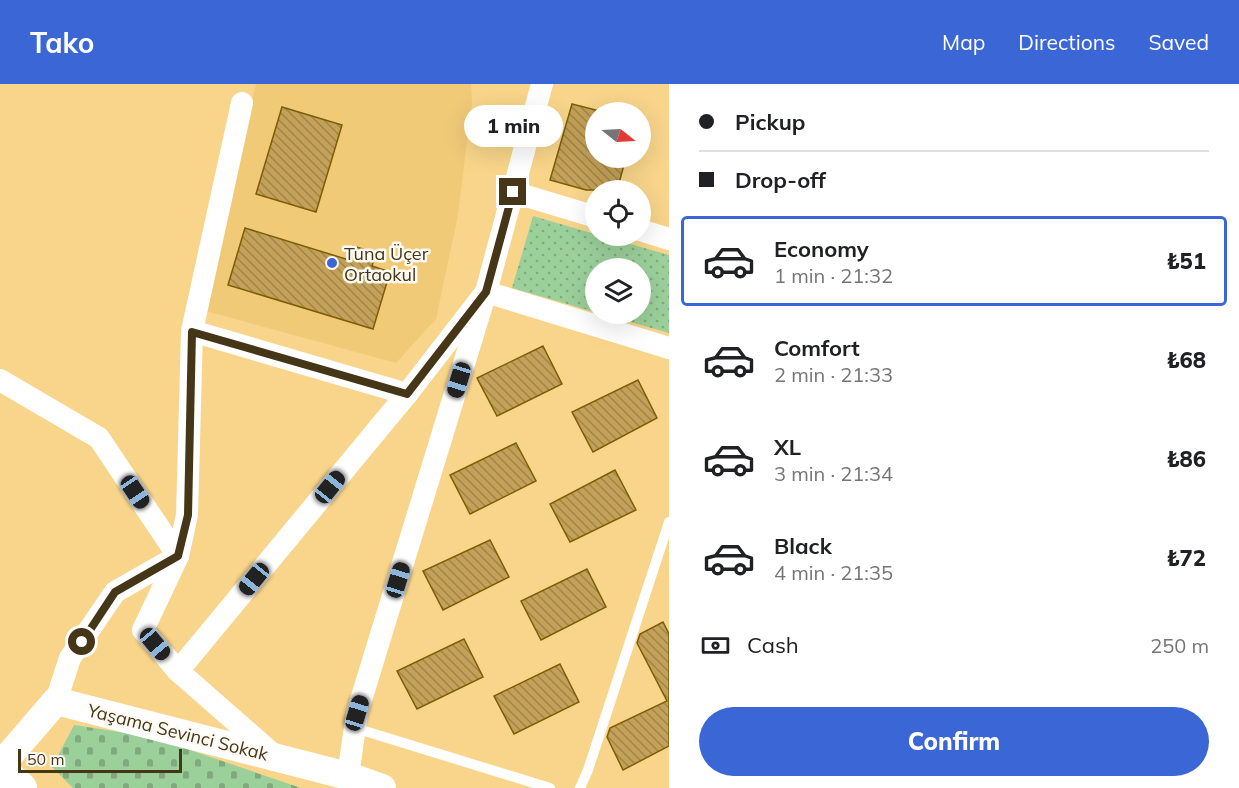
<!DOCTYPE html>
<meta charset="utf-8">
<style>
body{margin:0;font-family:Mulish,sans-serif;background:#f6f6f6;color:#202124;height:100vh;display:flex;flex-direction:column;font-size:22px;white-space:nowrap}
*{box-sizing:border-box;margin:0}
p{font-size:20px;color:#757577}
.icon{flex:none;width:33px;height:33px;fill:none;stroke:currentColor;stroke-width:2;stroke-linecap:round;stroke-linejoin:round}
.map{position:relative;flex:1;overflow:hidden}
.drawer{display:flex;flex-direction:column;background:#fff;width:570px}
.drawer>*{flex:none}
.top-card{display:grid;align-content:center;height:132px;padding:0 30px;background:#fff}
.needle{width:39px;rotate:108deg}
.buttons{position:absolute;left:585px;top:18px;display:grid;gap:12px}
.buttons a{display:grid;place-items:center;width:66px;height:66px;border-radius:50%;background:#fff;box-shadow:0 6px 24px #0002;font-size:30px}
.scale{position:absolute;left:18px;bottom:15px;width:164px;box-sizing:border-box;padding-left:6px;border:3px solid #453618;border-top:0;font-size:16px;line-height:21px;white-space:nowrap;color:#453618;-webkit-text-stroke:4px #fdfaf3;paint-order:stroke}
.end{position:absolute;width:27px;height:27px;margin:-14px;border:8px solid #453618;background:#fff;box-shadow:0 0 0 3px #fff}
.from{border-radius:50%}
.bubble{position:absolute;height:42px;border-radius:21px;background:#fff;box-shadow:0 6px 24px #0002;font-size:20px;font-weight:800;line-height:42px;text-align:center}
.car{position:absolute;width:18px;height:36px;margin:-18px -9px;border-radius:8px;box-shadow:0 0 4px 2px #0007;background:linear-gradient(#222 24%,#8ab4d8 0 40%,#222 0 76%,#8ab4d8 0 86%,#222 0)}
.top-card b{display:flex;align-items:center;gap:21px;height:57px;font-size:22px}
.top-card b+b{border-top:2px solid #e0e0e0}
.top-card i{width:15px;height:15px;background:#202124}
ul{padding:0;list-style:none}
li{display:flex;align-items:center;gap:18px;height:90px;margin:0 12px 9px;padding:0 18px;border:3px solid transparent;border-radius:6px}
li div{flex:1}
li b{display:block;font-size:22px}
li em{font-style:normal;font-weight:800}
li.current{border-color:#3a66d6}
li>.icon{width:54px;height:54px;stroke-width:1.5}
.pay{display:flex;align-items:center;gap:15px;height:66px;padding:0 30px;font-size:22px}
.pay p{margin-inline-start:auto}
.primary-button{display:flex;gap:12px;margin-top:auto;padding:12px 30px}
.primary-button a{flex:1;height:69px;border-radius:36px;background:#3a66d6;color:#fff;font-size:24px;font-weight:800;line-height:69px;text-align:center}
header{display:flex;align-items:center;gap:36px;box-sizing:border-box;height:84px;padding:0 30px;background:#3a66d6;color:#fff}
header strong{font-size:28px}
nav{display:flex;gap:33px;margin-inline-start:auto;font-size:21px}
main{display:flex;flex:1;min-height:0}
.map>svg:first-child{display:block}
.built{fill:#f1ca78}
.cemetery{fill:url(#cemetery-stones)}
.park{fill:url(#park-dots)}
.building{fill:url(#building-back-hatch);stroke:#7d5d04;stroke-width:1.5}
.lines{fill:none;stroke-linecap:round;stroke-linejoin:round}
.service{stroke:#fff;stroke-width:10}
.minor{stroke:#fff;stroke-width:22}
.tertiary{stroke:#fff;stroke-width:28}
.secondary{stroke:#fff;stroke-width:32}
.route{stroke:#453618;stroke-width:8}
.poi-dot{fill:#3a66d6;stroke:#fdfaf3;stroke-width:2}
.labels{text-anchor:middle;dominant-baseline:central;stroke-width:5;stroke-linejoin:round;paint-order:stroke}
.poi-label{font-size:18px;fill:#453618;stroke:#fdfaf3;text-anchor:start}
.street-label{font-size:18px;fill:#453618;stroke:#fdfaf3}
</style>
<header>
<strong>Tako</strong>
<nav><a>Map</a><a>Directions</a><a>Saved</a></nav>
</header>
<main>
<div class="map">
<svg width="669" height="704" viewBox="0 0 669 704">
<defs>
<pattern id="cemetery-stones" width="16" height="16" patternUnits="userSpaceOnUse" patternTransform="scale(1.5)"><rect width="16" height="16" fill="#9bd09b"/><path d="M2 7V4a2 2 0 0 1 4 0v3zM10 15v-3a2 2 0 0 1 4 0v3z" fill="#80aa7d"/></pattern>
<pattern id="park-dots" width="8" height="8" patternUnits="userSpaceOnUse" patternTransform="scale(1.5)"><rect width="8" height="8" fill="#9bd09b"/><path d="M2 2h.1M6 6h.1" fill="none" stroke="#80aa7d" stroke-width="1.8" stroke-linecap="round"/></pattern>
<pattern id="building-back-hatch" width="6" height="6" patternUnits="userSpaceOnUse" patternTransform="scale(1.5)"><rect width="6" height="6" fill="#c4a158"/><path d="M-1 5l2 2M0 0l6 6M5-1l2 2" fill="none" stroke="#a18448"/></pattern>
</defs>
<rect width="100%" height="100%" fill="#f8d58a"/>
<polygon class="built" points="256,0 471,0 472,17 458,131 436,235 396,279 206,227"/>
<polygon class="cemetery" points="74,641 152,653 301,704 73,704 52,683"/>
<polygon class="park" points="533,132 595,150 596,152 602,152 669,171 669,249 602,230 640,230 640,184 596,184 595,228 512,204"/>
<g class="building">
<polygon points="572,20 596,26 596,74 626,74 617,106 586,106 550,96"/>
<polygon points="282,23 342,41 316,128 256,110"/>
<polygon points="245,144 349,176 353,162 376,169 372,182 390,188 373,245 228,201"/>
<polygon points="543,262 562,300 497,332 477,294"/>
<polygon points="638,296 657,334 593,368 572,328"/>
<polygon points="516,359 536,397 470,430 450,391"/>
<polygon points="615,386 636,426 570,458 550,420"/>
<polygon points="490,456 509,493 443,526 423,487"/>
<polygon points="587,485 606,523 541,556 521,517"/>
<polygon points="663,538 669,550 669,662 623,686 607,653 610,644 667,617 637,559 640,550"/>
<polygon points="464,555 483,593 417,625 397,587"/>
<polygon points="560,580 579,618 514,650 494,612"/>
</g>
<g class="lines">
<g class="service">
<polyline points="355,644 550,704"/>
<polyline points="580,704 588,686 669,438"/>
</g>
<g class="minor">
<polyline points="242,19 192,247 187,431 178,472 143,546 178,587 276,673"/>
<polyline points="513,108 596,133"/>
<polyline points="640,146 669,155"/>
<polyline points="192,247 407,310"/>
<polyline points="0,296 99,354 178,472 115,508 70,574 56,617"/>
<polyline points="178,587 407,310 486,208 669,264"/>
<polyline points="348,692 357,629 486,208 542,0"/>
</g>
<polyline class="tertiary" points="0,682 56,617 348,692 382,704"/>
<polyline class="secondary" points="0,685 21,704"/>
</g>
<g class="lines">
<polyline class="route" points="82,558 115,508 178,472 188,431 192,248 407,310 486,208 513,108"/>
</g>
<circle class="poi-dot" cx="332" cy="179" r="6"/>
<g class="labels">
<g class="poi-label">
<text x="344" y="169">Tuna Üçer<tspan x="344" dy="21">Ortaokul</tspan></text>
</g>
<g class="street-label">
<text transform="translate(178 648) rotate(14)">Yaşama Sevinci Sokak</text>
</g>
</g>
</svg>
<div class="buttons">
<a><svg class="needle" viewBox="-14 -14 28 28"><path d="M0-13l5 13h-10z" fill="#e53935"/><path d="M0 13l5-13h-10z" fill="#757577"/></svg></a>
<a><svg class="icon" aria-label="locate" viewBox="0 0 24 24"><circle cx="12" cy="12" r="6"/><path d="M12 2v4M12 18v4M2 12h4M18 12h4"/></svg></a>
<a><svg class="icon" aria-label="layers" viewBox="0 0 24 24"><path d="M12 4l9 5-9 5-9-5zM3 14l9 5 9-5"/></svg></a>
</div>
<div class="scale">50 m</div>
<i class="end from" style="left:82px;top:558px"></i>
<i class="end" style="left:513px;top:108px"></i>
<div class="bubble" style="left:464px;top:21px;width:99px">1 min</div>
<i class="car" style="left:459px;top:296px;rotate:197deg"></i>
<i class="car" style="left:330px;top:403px;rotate:39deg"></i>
<i class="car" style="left:135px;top:408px;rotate:146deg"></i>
<i class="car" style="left:254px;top:495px;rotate:219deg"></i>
<i class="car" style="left:398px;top:496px;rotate:17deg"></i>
<i class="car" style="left:155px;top:560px;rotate:140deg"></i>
<i class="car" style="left:357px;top:629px;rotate:17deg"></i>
</div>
<section class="drawer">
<div class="top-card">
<b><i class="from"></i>Pickup</b>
<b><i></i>Drop-off</b>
</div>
<ul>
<li class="current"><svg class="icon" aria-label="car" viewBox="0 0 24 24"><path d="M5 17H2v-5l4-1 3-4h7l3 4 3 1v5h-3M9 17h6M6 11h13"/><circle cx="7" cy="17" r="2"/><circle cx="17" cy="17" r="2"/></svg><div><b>Economy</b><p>1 min · 21:32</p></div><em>₺51</em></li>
<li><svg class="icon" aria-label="car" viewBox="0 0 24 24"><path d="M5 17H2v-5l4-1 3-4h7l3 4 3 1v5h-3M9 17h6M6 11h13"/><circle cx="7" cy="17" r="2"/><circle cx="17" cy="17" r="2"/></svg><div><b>Comfort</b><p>2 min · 21:33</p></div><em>₺68</em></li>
<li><svg class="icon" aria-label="car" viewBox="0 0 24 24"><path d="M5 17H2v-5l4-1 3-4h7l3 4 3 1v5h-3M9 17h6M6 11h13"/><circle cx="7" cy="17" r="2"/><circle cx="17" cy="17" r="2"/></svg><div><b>XL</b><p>3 min · 21:34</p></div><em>₺86</em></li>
<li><svg class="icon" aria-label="car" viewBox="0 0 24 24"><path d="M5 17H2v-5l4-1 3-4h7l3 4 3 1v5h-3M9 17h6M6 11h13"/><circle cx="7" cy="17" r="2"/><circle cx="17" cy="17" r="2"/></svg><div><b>Black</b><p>4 min · 21:35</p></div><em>₺72</em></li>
</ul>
<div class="pay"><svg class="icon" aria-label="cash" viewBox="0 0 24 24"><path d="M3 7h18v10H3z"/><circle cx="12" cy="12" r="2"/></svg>Cash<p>250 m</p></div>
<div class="primary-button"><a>Confirm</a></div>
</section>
</main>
